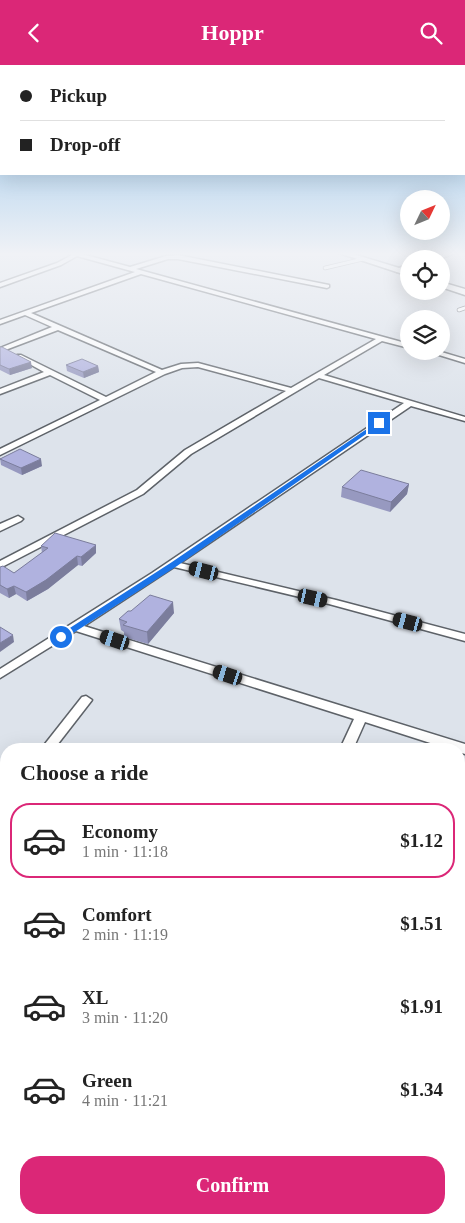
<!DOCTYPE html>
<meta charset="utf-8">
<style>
body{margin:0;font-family:Georgia,serif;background:#f2f2f2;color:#222;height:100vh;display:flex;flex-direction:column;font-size:19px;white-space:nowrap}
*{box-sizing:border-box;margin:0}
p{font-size:16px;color:#767676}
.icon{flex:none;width:28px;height:28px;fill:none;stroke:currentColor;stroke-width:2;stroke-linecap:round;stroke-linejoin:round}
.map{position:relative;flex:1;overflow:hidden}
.sheet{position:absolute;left:0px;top:678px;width:465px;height:481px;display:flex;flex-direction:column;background:#fff;border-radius:20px 20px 0 0;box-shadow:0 5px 20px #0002}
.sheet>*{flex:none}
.top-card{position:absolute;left:0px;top:0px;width:465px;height:110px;box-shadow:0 5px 20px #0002;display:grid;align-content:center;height:110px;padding:0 20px;background:#fff}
.needle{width:32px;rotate:47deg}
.controls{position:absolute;left:400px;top:125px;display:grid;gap:10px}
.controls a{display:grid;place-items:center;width:50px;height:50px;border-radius:50%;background:#fff;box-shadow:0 5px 20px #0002;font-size:25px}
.end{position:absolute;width:22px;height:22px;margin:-11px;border:6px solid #1a73e8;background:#fff;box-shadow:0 0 0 2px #fff}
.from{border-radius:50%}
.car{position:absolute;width:15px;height:30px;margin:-15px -8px;border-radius:6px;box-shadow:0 0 4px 1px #0007;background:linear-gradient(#222 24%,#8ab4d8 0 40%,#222 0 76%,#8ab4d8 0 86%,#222 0)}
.top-card b{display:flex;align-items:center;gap:18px;height:48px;font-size:19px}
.top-card b+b{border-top:1px solid #e0e0e0}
.top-card i{width:12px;height:12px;background:#222}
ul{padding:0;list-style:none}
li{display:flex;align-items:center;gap:15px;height:75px;margin:0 10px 8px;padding:0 10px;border:2px solid transparent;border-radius:20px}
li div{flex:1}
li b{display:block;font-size:19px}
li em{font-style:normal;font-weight:800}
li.selected{border-color:#db2777}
li>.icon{width:45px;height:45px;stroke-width:1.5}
h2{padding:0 20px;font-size:22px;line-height:60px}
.button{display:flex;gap:10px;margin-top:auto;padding:10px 20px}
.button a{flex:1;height:58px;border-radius:20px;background:#db2777;color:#fff;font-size:20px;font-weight:800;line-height:58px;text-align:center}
header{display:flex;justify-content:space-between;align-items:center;height:65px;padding:0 20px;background:#db2777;color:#fff;font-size:22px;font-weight:800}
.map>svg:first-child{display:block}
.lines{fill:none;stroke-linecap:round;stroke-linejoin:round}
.lane-casing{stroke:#5d6268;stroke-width:4.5}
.street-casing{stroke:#5d6268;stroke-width:3}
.secondary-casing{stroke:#5d6268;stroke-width:3}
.lane{stroke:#fff;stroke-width:3}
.street{fill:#fff;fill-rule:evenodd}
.secondary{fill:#fff;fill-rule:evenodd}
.wall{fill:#9799c0}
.shaded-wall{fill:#7b7d9c}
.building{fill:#b0b2df;stroke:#7b7d9c}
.route{fill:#1a73e8}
</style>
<header><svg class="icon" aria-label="back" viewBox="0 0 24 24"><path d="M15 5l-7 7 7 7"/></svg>Hoppr<svg class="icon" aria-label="search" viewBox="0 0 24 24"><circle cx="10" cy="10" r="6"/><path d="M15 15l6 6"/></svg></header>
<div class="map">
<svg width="465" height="1158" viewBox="0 0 465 1158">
<rect width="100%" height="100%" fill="#dde3eb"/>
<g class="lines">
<g class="lane-casing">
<g id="lane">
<polyline points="325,203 363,194"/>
<polyline points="459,245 465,243"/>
</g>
</g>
<g class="street-casing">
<g id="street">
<path d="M69 188H82V189L130 202 166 191 178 190 329 220V222L327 223 178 194H168L136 204 409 279V283L382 276 324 310 465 352V356L411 341 180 498 336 535 465 569V576L329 539 174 502 84 561 465 679V689L459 687V684H449L365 657 353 684H340L354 654 76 566 0 613V604L152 508 404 338 319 313 191 389 143 429 0 503V496L137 425 185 385 286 326 198 302 182 303 165 309 0 390V384L100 335 50 310 0 329V324L44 307 17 292V290H21L106 332 156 307 58 265 0 287V283L52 262 25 250 0 259V255L135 207 77 191 61 200 0 222V218L57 198 72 190ZM141 209 376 274 291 323 198 298 181 299 162 305 31 248Z"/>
<polygon points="448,188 455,188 439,194 429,194"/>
<polygon points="409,199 409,203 397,207 394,205"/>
<polygon points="426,286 438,286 465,294 465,298"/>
<polygon points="18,451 23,454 21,456 0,466 0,459"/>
<polygon points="86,631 92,635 54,684 41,684 82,632"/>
<polygon points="6,730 6,745 0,748 0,733"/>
<polygon points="459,867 465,869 465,883 459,881"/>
<polygon points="0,910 6,912 6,926 0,924"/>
<polygon points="459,1046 465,1047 465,1065 459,1064"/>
<polygon points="0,1059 6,1061 6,1080 0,1078"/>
<polygon points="221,1152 254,1152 256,1158 224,1158"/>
</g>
</g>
<g class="secondary-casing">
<g id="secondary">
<polygon points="339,188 350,188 409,206 409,211"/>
<polygon points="441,217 465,224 465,230 441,222"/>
</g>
</g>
<use href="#lane" class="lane"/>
<use href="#street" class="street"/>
<use href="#secondary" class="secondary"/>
</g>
<g class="wall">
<polygon points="0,282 32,303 10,310 0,305"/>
<polygon points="66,300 98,301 99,307 84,313 67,306"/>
<polygon points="0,393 42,401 22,410 1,400"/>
<polygon points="409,419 407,429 390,447 341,432 342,422"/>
<polygon points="41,481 96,488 82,501 78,500 48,524 27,536 16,529 9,533 0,528 0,502 14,508 42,488"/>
<polygon points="131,546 174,548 148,579 124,572 124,567 121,565 119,554"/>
</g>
<g class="shaded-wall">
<polygon points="31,297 32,303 10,310 9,304"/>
<polygon points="98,301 99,307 84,313 83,307"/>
<polygon points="41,394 42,401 22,410 21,403"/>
<polygon points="409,419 407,429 390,447 391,437"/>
<polygon points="96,480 96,488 82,501 81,492"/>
<polygon points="77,491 78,500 48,524 27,536 26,527"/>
<polygon points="14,521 16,529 9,533 7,524"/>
<polygon points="173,537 174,548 148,579 147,567"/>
<polygon points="13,570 14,577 0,587 0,578"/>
</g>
<g class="building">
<polygon points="0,282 2,282 31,297 9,304 0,300"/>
<polygon points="82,294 98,301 83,307 66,300"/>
<polygon points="20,384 41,394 21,403 0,394"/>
<polygon points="361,405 409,419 391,437 342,422"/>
<polygon points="55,468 96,480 81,492 77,491 46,515 26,527 14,521 7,524 0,520 0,502 3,501 14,508 48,483 41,481"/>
<polygon points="150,530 173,537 147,567 123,560 127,557 119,554 128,546 131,546"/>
<polygon points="0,562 13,570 0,578"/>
<polygon points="54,1152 108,1152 119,1158 51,1158"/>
</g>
<linearGradient id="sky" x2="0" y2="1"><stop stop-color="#8bbfea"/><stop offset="0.54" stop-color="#f0f2f6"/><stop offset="1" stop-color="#f0f2f6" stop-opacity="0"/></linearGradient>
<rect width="465" height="350" fill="url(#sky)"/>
<polygon class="route" points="377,357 382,358 177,501 64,574 59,574 59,570 172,497"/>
</svg>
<div class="controls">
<a><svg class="needle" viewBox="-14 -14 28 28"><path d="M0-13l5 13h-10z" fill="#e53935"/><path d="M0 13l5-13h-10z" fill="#767676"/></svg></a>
<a><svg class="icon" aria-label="locate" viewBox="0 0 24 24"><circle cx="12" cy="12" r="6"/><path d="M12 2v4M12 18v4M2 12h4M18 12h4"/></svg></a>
<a><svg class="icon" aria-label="layers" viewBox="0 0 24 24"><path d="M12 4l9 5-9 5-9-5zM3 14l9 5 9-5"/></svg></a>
</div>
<i class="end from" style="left:61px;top:572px"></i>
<i class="end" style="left:379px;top:358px"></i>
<i class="car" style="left:204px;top:506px;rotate:284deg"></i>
<i class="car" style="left:313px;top:533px;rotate:103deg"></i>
<i class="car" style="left:408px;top:557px;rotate:285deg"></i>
<i class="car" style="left:115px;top:575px;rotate:288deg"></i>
<i class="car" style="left:228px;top:610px;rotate:288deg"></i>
<div class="top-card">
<b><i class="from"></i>Pickup</b>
<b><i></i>Drop-off</b>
</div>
<section class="sheet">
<h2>Choose a ride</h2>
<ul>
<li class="selected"><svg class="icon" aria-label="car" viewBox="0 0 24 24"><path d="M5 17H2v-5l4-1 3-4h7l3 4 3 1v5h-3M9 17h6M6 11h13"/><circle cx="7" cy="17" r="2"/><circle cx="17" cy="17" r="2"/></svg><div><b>Economy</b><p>1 min · 11:18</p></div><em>$1.12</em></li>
<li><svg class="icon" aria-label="car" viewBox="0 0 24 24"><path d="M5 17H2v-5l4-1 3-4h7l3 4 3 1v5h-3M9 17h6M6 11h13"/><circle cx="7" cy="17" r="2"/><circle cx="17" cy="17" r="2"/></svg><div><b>Comfort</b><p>2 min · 11:19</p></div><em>$1.51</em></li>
<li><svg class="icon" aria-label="car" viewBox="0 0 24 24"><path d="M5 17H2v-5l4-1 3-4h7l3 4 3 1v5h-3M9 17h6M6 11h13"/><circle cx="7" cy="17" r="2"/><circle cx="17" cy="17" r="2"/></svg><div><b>XL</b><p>3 min · 11:20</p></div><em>$1.91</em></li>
<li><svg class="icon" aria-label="car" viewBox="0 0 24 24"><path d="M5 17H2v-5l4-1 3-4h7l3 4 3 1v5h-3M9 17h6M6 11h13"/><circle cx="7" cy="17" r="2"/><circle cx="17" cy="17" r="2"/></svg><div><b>Green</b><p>4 min · 11:21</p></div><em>$1.34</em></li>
</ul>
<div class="button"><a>Confirm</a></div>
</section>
</div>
